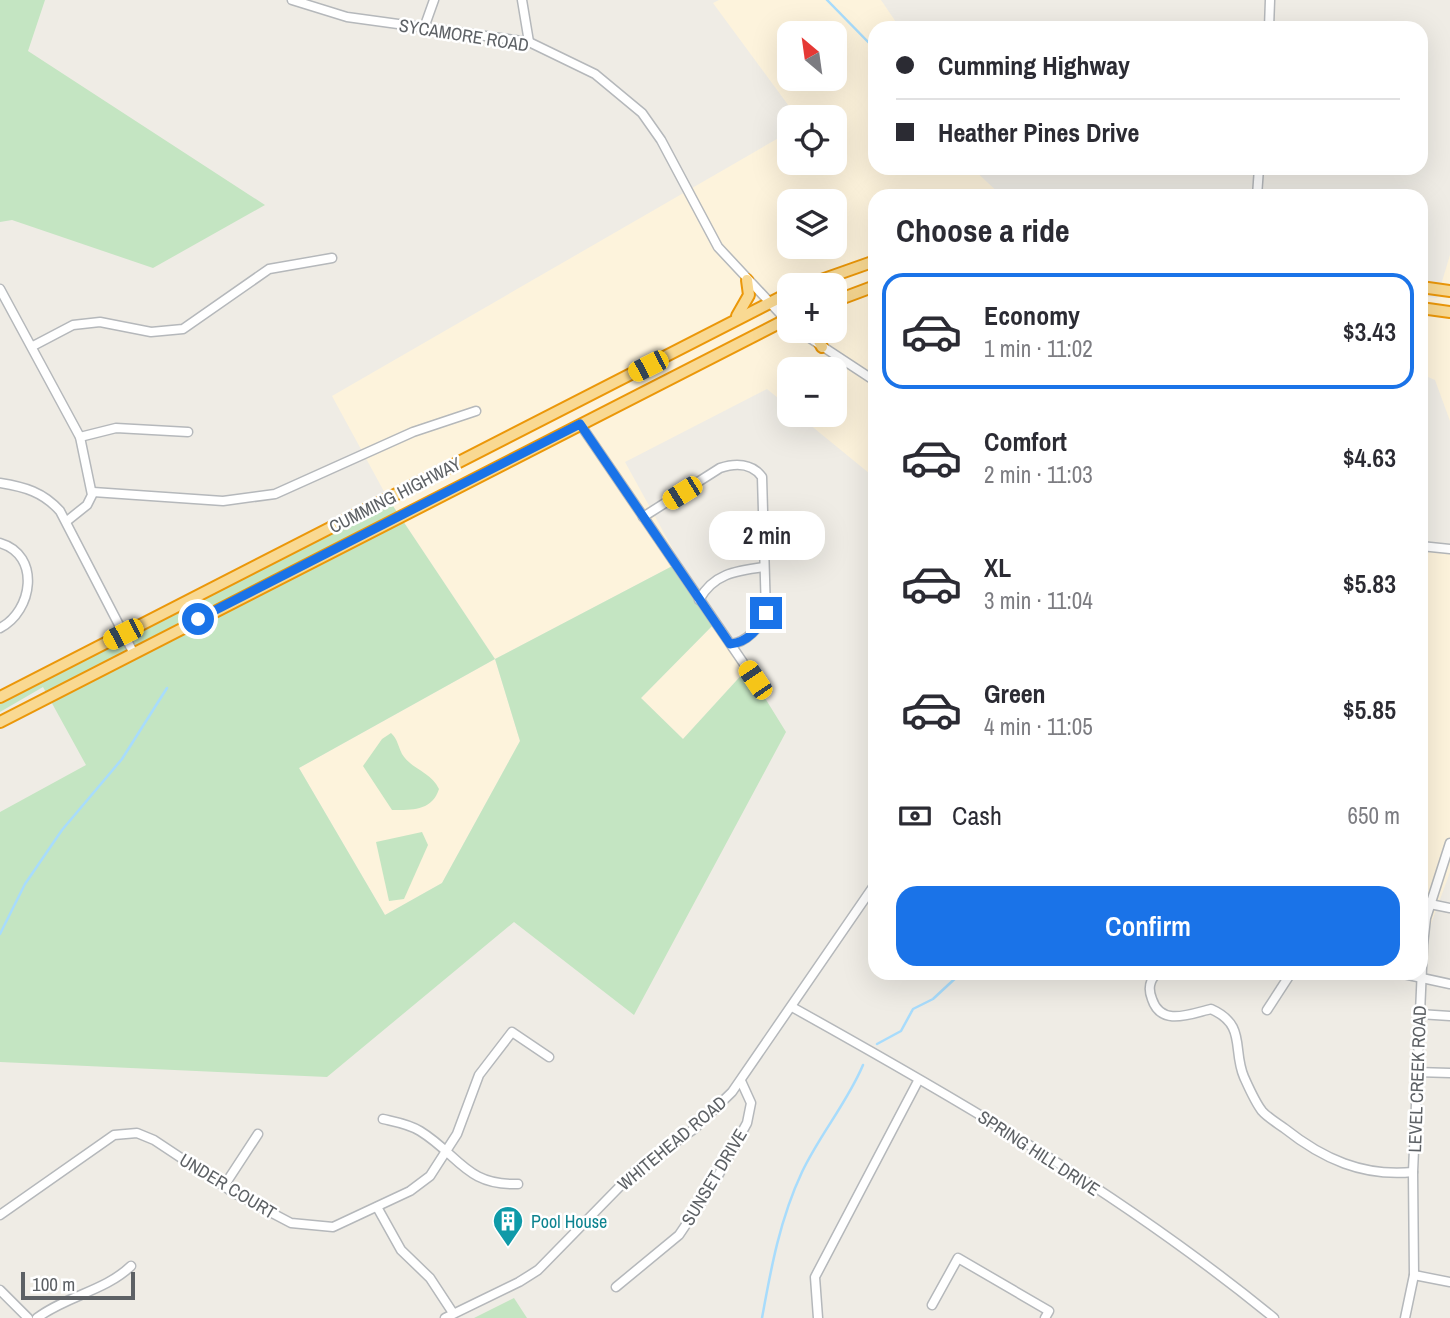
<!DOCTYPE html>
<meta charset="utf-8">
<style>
body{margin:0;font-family:"Archivo Narrow",sans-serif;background:#f2f2f3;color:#2b2b33;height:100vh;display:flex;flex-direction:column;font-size:26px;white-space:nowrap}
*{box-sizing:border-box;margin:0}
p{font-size:23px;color:#7c7c81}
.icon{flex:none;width:38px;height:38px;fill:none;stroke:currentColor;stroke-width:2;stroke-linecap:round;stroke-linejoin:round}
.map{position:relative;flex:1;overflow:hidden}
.sheet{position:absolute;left:868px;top:189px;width:560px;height:791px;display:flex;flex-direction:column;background:#fff;border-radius:21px;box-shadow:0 7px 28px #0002}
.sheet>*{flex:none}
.guide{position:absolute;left:868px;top:21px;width:560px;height:154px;border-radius:21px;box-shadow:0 7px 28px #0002;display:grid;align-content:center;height:154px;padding:0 28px;background:#fff}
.needle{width:46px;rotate:331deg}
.buttons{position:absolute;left:777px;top:21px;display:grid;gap:14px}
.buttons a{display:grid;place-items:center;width:70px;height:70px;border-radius:14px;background:#fff;box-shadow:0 7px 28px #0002;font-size:35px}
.scale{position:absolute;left:21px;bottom:18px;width:114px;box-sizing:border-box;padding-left:7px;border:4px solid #5d6165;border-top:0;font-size:19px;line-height:24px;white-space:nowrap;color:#5d6165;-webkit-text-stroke:5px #fff;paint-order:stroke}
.end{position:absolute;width:32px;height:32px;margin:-16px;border:9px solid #1a73e8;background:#fff;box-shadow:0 0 0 4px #fff}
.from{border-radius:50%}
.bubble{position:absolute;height:49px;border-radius:21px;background:#fff;box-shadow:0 7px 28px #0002;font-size:23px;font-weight:600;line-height:49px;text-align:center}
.car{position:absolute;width:21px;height:42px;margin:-21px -10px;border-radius:9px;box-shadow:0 0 5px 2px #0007;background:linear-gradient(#f5c518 24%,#345 0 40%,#f5c518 0 76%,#345 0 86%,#f5c518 0)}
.guide b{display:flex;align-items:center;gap:24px;height:66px;font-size:26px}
.guide b+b{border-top:2px solid #e1e1e2}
.guide i{width:18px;height:18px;background:#2b2b33}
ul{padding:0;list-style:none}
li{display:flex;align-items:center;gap:21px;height:116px;margin:0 14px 10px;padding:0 14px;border:4px solid transparent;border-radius:21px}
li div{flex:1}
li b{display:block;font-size:26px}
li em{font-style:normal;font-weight:600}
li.current{border-color:#1a73e8}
li>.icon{width:63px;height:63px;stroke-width:1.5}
h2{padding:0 28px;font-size:32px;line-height:84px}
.pay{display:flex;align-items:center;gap:18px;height:77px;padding:0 28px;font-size:26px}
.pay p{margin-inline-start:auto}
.cta{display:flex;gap:14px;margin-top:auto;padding:14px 28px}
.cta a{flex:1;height:80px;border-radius:21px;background:#1a73e8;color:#fff;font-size:28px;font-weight:600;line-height:80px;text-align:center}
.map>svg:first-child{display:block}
.commercial{fill:#fdf3dc;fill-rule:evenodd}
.green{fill:#c4e5c2;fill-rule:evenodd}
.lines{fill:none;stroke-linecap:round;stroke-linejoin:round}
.stream{stroke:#a8dcfc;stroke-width:2.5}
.minor-casing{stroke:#b5b8bb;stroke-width:11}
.highway-casing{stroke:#eb9709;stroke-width:14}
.minor{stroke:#fff;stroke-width:8}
.highway{stroke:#f9d992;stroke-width:10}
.route{stroke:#1a73e8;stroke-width:9}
.labels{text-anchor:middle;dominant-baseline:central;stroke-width:5;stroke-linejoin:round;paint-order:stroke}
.street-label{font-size:18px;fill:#5d6165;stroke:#fff}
.culture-label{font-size:18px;fill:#0d838f;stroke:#fff;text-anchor:start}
</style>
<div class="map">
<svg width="1450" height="1318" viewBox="0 0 1450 1318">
<rect width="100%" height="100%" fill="#efece5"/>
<g class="commercial">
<path d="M719 0H881L900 28H875V168H972L1002 196H875V478L798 415H835V369H789V407L767 389 625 462 680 562 495 659 520 741 442 883 385 915 299 768 495 659 387 497 332 396 789 132V163H835V117H797L713 3ZM789 33H835V79H789ZM789 201H835V247H789ZM789 285H835V331H789Z"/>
<polygon points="1450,255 1450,421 1435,380 1421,374 1421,296 1437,298"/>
<polygon points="1450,550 1450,872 1427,935 1421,910 1421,553"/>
<polygon points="717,621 747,669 683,739 641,698"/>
</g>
<g class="green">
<polygon points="0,0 45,0 28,51 265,205 153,268 12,220 0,222"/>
<path d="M387 497 495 659 680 562 717 621 641 698 683 739 747 669 786 732 634 1015 514 922 327 1077 0 1062V812L86 765 43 687 0 712V703ZM495 659 520 741 442 883 385 915 299 768Z"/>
<path d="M391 733C398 740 398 746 402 754 411 769 431 772 439 789 432 811 412 810 392 810L363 766 382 739Z"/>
<polygon points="422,832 428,845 404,899 389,901 376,842"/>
<polygon points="514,1298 527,1318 474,1318"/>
</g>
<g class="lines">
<g class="stream">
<polyline points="827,0 875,49"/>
<polyline points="0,934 25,884 62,830 122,759 167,688"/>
<polyline points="877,1044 901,1031 913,1009 933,999 961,973"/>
<path d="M762 1318C771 1268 780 1219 802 1172 820 1134 847 1103 863 1065"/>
</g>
<g class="minor-casing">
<g id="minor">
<polyline points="292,0 347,17 529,42 595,74 642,113 661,140 718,247 789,323"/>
<polyline points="522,0 529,42"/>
<polyline points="424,28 434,0"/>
<polyline points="1269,28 1270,0"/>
<polyline points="1257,196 1259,168"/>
<polyline points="0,289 80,437 92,495 87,505 67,521"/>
<polyline points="799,331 875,381"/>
<polyline points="33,346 73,325 100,322 151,332 183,329 269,269 332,258"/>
<polyline points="580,424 755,680"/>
<polyline points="80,437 116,428 188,432"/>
<path d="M0 483C25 487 43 492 60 511L133 652"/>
<polyline points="93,492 223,501 275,494 413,432 476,411"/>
<path d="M643 517 720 468C735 463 752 463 762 477L766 613C760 627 747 642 731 644"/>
<path d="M0 543C41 555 33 611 0 628"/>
<polyline points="1421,546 1450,549"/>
<path d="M699 600C713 574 735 571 764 567"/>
<polyline points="1421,898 1430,904 1450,908"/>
<path d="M1157 973C1149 981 1148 989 1152 999 1161 1027 1190 1014 1211 1009 1247 1025 1232 1049 1244 1077 1249 1088 1255 1102 1262 1111 1267 1117 1277 1123 1284 1128 1323 1159 1363 1177 1413 1172"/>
<polyline points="1399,973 1450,984"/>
<path d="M792 1007C959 1100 1125 1196 1274 1318"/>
<polyline points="1267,1010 1291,973"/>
<polyline points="1419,1014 1450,1016"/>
<polyline points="1416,1072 1450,1073"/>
<path d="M383 1119C396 1122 409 1124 420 1131 459 1155 466 1186 518 1184"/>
<polyline points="224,1186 258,1134"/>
<polyline points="377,1207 401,1250 430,1278 453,1313"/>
<polyline points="0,1215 114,1135 137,1133 154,1140 234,1193 291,1223 333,1227 410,1191 430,1176 457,1134 479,1075 512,1032 549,1057"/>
<polyline points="1414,1275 1450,1282"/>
<polyline points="616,1287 679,1235 714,1183 747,1123 751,1103 741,1081"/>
<polyline points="0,1290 28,1318"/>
<polyline points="932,1305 958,1258 1049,1311 1045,1318"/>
<path d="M37 1318C66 1296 105 1291 131 1266"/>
<polyline points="445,1318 519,1282 538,1270 634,1172 694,1129 732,1092 875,884"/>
<polyline points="818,1318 815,1277 918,1081"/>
<polyline points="1405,1318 1414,1275 1413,1172 1423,945 1426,918 1450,843"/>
</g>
</g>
<g class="highway-casing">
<g id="highway">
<polyline points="807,285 875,261"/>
<polyline points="1421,287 1450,291"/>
<polyline points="835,301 875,286"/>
<polyline points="1421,308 1450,312"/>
<polyline points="737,316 749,295 747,280"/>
<polyline points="814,331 822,347"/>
<polyline points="0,697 789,293"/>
<polyline points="0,722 789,318"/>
</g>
</g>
<use href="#minor" class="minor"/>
<use href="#highway" class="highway"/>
</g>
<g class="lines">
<path class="route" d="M198 619 580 424 730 644C747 643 760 628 766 613"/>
</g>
<defs>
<g id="building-pin" transform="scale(1.575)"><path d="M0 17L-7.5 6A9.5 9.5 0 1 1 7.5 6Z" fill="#0f9aa8" stroke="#fff"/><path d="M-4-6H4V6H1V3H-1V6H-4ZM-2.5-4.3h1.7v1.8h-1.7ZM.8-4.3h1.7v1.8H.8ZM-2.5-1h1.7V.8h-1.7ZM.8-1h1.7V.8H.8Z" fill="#fff"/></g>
</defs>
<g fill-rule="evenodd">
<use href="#building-pin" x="508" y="1221"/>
</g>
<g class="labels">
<g class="street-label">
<text transform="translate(464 35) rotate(9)">SYCAMORE ROAD</text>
<text transform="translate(395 495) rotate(-27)">CUMMING HIGHWAY</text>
<text transform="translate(1417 1079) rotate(-88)">LEVEL CREEK ROAD</text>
<text transform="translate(672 1143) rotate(-40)">WHITEHEAD ROAD</text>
<text transform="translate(1039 1153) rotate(33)">SPRING HILL DRIVE</text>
<text transform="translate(714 1177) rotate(-59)">SUNSET DRIVE</text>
<text transform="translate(228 1186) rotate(31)">UNDER COURT</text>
</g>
<g class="culture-label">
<text x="531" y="1221">Pool House</text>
</g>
</g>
</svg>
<div class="buttons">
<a><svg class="needle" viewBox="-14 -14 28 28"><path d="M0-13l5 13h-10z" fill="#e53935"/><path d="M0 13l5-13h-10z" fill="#7c7c81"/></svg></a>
<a><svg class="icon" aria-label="locate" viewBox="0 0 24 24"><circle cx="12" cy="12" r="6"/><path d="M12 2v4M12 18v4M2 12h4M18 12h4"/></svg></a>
<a><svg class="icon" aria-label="layers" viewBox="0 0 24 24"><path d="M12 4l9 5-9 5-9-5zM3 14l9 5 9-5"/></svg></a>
<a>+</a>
<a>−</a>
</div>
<div class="scale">100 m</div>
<i class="end from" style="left:198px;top:619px"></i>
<i class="end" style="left:766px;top:613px"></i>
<div class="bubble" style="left:709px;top:511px;width:116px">2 min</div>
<i class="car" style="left:648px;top:366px;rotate:243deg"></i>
<i class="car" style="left:682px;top:493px;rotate:238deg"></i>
<i class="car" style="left:123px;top:634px;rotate:243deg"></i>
<i class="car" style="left:755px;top:680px;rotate:326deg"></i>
<div class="guide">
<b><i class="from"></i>Cumming Highway</b>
<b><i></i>Heather Pines Drive</b>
</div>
<section class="sheet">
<h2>Choose a ride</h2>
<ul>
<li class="current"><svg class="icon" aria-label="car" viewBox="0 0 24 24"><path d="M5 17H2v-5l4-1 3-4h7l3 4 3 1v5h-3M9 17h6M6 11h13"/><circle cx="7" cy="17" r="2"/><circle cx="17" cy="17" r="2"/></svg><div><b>Economy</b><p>1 min · 11:02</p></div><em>$3.43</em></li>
<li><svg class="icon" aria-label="car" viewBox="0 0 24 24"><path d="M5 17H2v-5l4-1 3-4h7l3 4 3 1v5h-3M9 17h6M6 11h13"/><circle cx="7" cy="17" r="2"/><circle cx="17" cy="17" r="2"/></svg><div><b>Comfort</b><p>2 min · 11:03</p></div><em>$4.63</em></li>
<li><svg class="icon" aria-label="car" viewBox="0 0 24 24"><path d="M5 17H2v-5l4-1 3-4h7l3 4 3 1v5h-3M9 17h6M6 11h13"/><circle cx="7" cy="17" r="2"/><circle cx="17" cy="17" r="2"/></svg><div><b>XL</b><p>3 min · 11:04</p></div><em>$5.83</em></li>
<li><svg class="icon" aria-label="car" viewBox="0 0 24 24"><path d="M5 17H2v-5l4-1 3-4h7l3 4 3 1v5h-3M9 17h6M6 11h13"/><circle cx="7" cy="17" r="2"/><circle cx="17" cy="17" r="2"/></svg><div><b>Green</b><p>4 min · 11:05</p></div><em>$5.85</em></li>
</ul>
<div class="pay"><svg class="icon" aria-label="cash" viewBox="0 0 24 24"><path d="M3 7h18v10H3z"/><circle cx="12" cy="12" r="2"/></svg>Cash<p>650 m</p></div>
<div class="cta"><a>Confirm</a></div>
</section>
</div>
